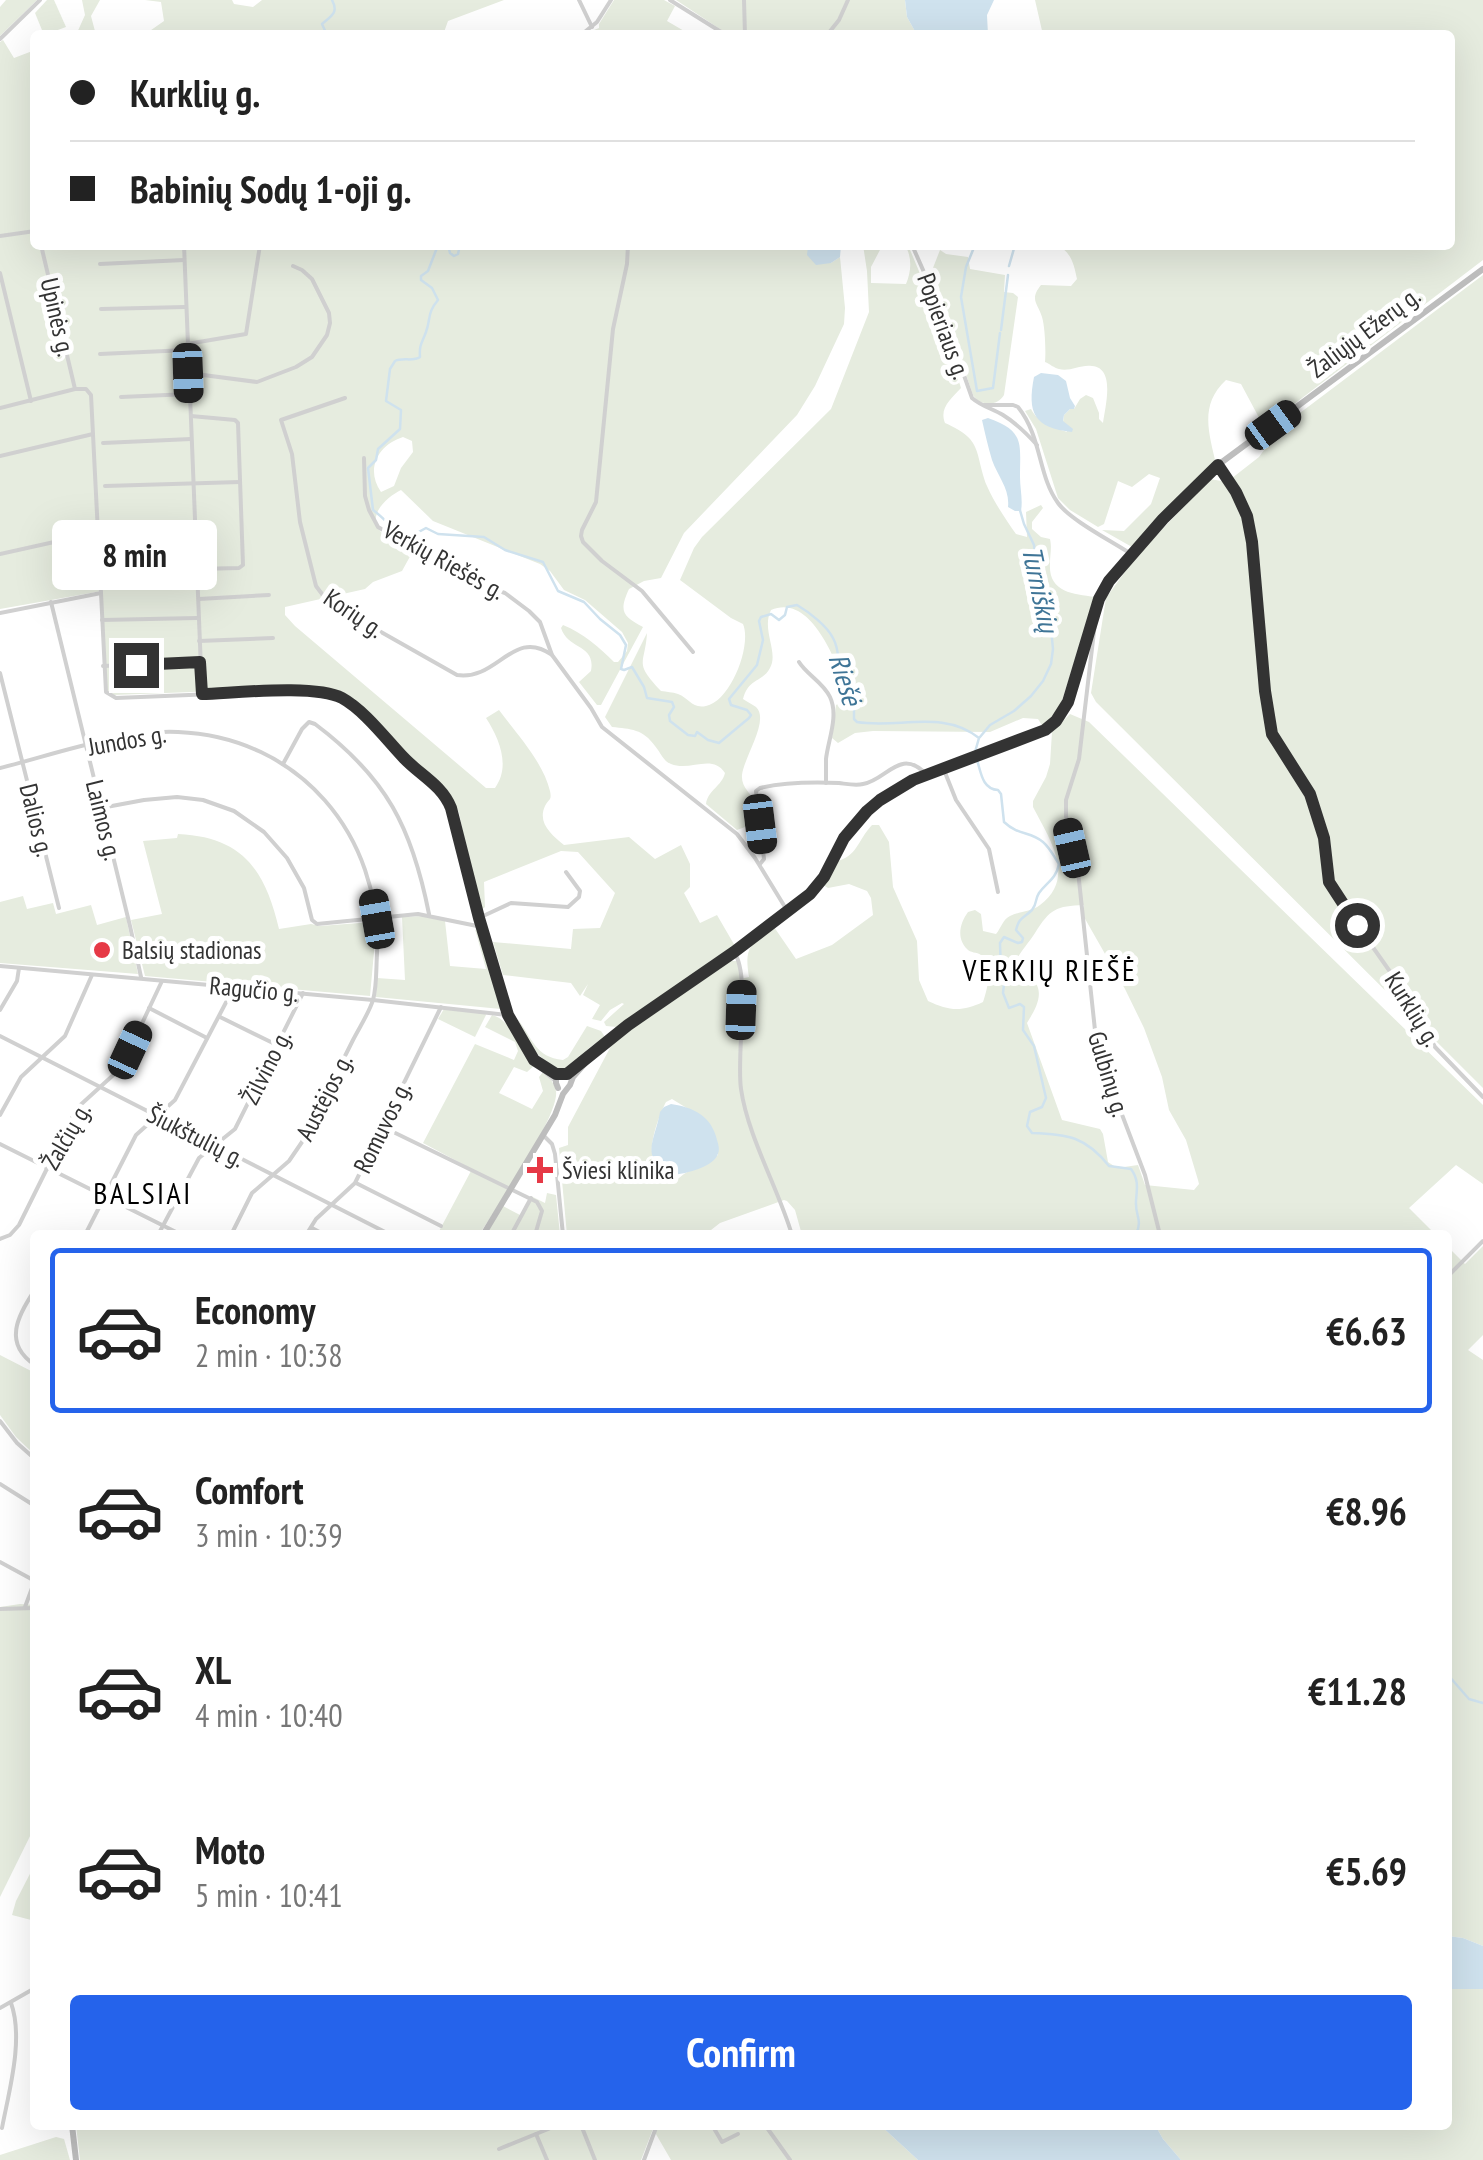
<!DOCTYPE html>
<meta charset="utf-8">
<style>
body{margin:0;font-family:"PT Sans Narrow",sans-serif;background:#f6f6f6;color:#222;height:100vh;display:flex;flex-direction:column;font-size:38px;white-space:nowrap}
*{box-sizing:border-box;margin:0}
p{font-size:32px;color:#767676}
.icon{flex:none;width:55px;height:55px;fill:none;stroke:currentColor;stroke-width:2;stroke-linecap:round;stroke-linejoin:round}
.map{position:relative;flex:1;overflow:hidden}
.details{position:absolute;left:30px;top:1230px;width:1422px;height:900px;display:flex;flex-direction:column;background:#fff;border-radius:10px;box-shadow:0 10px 40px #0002}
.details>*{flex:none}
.guide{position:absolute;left:30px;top:30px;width:1425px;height:220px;border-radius:10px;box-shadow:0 10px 40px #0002;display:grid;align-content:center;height:220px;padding:0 40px;background:#fff}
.end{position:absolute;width:45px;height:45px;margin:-22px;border:12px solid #333;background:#fff;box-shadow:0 0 0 5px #fff}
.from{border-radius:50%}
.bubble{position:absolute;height:70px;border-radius:10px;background:#fff;box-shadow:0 10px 40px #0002;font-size:32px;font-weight:800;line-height:70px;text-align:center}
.car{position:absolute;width:30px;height:60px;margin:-30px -15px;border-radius:12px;box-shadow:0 0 8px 2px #0007;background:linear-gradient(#222 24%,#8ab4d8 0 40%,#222 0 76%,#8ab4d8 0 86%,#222 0)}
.guide b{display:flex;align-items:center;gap:35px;height:95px;font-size:38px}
.guide b+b{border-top:2px solid #e0e0e0}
.guide i{width:25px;height:25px;background:#222}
ul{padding:18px 0 0;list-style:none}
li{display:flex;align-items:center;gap:30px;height:165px;margin:0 20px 15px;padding:0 20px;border:5px solid transparent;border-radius:10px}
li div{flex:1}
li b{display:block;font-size:38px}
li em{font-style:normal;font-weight:800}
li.active{border-color:#2563eb}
li>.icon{width:90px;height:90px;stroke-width:1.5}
.cta{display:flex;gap:20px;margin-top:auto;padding:20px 40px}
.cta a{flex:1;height:115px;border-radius:10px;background:#2563eb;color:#fff;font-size:40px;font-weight:800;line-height:115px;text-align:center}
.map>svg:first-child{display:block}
.green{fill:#e6ecdf;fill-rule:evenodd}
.water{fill:#cfe2ee}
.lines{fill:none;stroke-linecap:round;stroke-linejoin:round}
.stream{stroke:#cfe2ee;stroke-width:2.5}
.street{stroke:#d0d0d0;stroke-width:4}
.secondary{stroke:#bdbdbd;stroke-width:6}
.route{stroke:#333;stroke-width:12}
.poi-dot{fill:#e63946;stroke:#fff;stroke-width:4}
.labels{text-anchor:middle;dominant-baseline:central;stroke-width:10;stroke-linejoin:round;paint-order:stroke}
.street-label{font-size:25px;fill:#333;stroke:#fff}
.poi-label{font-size:25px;fill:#333;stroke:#fff;text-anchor:start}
.water-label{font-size:28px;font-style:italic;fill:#3f7597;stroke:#fff}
.quarter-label{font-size:30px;letter-spacing:2.5px;fill:#000;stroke:#fff}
</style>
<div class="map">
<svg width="1483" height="2160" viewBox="0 0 1483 2160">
<rect width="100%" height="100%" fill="#fff"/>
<g class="green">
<polygon points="6,0 37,0 0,36 0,7"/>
<polygon points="47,0 54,0 66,27 44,35 35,13"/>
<polygon points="82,0 100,0 91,16 96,35 76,35 85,15"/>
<polygon points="145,0 232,0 234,4 253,7 262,0 504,0 448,21 443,35 144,35 164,21 161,2"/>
<polygon points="614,0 664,0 675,6 667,21 691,35 590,35 589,32 599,28 599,24"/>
<polygon points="676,0 905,0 907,17 917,35 861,35 860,32 853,35 729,35"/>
<path d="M1035 0H1483V260L1264 427 1241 384 1226 380C1199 405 1209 433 1216 464L1132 547 1102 530 1124 531 1151 504 1160 478 1149 474 1132 487 1118 481 1104 524 1098 527 1070 510 1058 498 1036 429 1025 411 1031 409C1038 423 1053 427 1067 432L1063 422 1064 415 1070 409H1074L1080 399 1086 395 1093 398 1099 413V419L1103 423C1105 407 1116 368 1092 366 1081 364 1070 372 1059 369 1054 368 1050 364 1045 362 1046 352 1045 326 1042 317 1038 303 1029 300 1041 285L1071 286 1077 279C1074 264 1071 252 1057 245H1450V35H1043Z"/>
<path d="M3 40 14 58 35 50V245H808L807 248 831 263 840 257 845 308 844 324 815 386 797 415 684 533 661 578 644 581 629 589C619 611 622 616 643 627L601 705H597L579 682 591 671C596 644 568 650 561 628L563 625C583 633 600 648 614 662H618L627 651 628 643 622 632 585 600 564 590 550 571 540 564 433 521 401 490C389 496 369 512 378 528 383 538 404 545 413 551L402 571 373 582 365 589 285 607V615L295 626 486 788H495C511 766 499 738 486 718L499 710C517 734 543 762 550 791 552 801 549 798 545 806 537 823 552 835 564 845L629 837 655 859 681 845 690 864V887L684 893 700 923 717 915 735 946 710 961 697 975 617 1027 606 1026 604 1022 624 1004 622 1003 610 1010 601 1021 592 1019 600 1005 583 995 588 984 580 996 571 983 503 975 493 942 571 949 573 929 600 928 615 893 578 852 561 851 484 882 485 907 479 912 459 813 448 791 408 757 361 707 340 692 325 687 114 695 107 690 102 591 0 609V42ZM403 437 412 441 413 452 401 468 394 486 381 492C365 469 378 445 403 437Z"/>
<path d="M863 245H908L939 319 961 388C951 399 939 408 945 423 984 440 974 452 987 486 994 502 1006 520 1016 534L1027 537 1026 512 1041 505 1043 508 1032 522V529L1041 537 1050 539C1052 548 1050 554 1050 563 1048 592 1072 594 1095 597L1057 716 1043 727 1038 719 1023 718 990 732 873 731 855 733 838 743 832 738 836 705 847 698 848 692C837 665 812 592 771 610 761 630 779 652 770 668 762 683 749 677 743 699 747 702 752 704 756 707 770 720 744 757 742 775 741 788 751 792 755 803 756 808 756 813 757 819L753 824 737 830 706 804C708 790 722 786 725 773 712 753 690 772 671 764 663 761 661 753 655 746 643 729 631 729 612 727L605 717 647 633C645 666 633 661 661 691 667 692 672 692 678 694 689 698 692 709 706 706 731 701 752 645 743 624L731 618 680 580 694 548 702 537 831 409 869 312 867 271ZM881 248 907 249C912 260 911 272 906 284L871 283V267Z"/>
<path d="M940 250 946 254 968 257 970 269 1005 275 1004 292 1013 293 1018 297 1004 395C997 407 980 406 973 395L931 273Z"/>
<polygon points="1483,275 1483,1088 1096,702 1091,693 1106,598 1135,558 1210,479 1227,482 1259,457 1280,428"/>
<path d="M1070 714 1089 722 1483 1105V1184L1456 1165 1409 1208 1436 1235H802L795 1210 787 1201 784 1200 720 1223 711 1230 710 1235H567L559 1148 568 1145V1127L611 1046 656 1009 729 961H737L740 968V979L749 977C744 947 750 944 774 927L796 959 832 945 873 915 871 898 867 891 849 884 828 888 823 885 835 862C858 856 857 841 872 825H879L889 842 893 887 917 941 919 980 928 1001C949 1011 962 1012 983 1002 987 990 994 965 981 955 977 952 970 953 967 949 956 938 960 923 968 912L975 910 981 914 983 931 996 934C1001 928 1003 919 1010 916 1020 911 1031 912 1040 905 1077 878 1049 838 1033 807V801L1046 777 1050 764 1052 732ZM1084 905V917L1125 989 1144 1028 1162 1077 1169 1110 1186 1140 1198 1180 1199 1184 1194 1190 1145 1185 1138 1165 1117 1168 1108 1162 1103 1134 1100 1129 1062 1120 1027 1023C1035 1010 1047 991 1031 978 1022 970 1018 973 1016 961 1021 950 1029 943 1035 933 1050 909 1056 906 1084 905ZM672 1099C694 1113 719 1124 718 1155 703 1164 684 1171 674 1183L670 1182 668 1173C664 1170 657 1165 654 1161 647 1148 659 1115 666 1102Z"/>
<path d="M178 834C243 837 265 870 279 929L311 924 320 926 373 922 376 930 370 996 145 976 131 920 162 914 143 841 177 838Z"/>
<polygon points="23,896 27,909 53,903 56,914 91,905 97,925 126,917 138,974 0,963 0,902"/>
<polygon points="422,916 445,921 450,966 486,969 475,929 481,936 501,1009 376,997 377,978 405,980 402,917"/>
<polygon points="444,1009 485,1013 486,1015 475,1037 438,1019"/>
<path d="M492 1015C512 1020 521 1050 535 1065L527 1072 514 1067 499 1093 532 1109 543 1091 539 1077 543 1072C549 1077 554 1082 556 1091 560 1115 495 1210 479 1235H437L472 1169 423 1143 475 1044 514 1060 518 1051 515 1042 485 1027Z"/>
<path d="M517 1018C533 1039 535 1057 563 1060L568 1057 587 1026 601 1031 605 1037C599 1042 589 1046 585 1053 574 1069 576 1072 553 1071L552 1066 535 1052Z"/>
<polygon points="547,1193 556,1195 560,1235 485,1235 503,1206 520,1215 531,1196 545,1203"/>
<polygon points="1483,1246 1483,1335 1468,1350 1483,1360 1483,1946 1463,1938 1448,1936 1448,1247 1465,1264"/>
<polygon points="0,1355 35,1373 35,1455 16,1437 0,1415"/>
<polygon points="20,1604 35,1605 35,1826 0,1897 0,1607"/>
<polygon points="35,1864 35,1921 12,1915 16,1901"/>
<polygon points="1454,1988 1483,1989 1483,2160 1181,2160 1163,2139 1155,2125 1448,2125 1448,1989"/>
<polygon points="76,2125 880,2125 918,2160 671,2160 653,2129 641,2160 80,2160"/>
<polygon points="56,2137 64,2139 70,2160 0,2160 0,2155"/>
</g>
<g class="water">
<polygon points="905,0 994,0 987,15 988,35 917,35 907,17"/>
<polygon points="808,245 841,245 840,257 831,263 816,265 807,255"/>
<path d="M1041 373 1058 375 1066 381 1070 398 1075 406 1074 409H1070L1064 415 1063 421 1073 429 1072 432C1034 428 1027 413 1034 377Z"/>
<path d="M988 418C1025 431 1020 443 1020 477 1020 488 1023 500 1021 511H1015L1008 507C1010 489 998 477 992 460 988 447 985 433 982 420Z"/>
<path d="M671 1104C694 1107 712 1117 717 1140 719 1146 720 1151 717 1156 710 1168 687 1173 674 1175 638 1159 655 1141 660 1112L664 1107Z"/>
<polygon points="1448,1936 1463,1938 1483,1946 1483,1989 1448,1989"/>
<polygon points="880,2125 1155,2125 1163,2139 1181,2160 918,2160"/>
</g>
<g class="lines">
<g class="stream">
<path d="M327 35 322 24C331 16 339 13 332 0"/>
<path d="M438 245 428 271 421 276V280L432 288 438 300C427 313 431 318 426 332 422 343 419 345 420 357 413 362 403 357 395 361L390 369 386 401 401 410 400 429 378 449 376 460 368 468 373 510C394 525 398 545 426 528L438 534 484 537 505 550 543 562 558 591 584 602 600 619 620 635 626 645 621 669 624 670 632 667 644 687 647 698 672 702 674 707 669 715 670 721 688 735 695 736 697 732 708 740 719 743 749 718 751 715 747 710 731 705 729 699 757 665 763 640 759 621 761 617 771 614 779 620 785 615 787 607 797 605C809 612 827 626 833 638 844 658 831 673 854 688V719L857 722C898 729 943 709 979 738L975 752"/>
<polyline points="448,245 450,253 454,256 458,254 460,245"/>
<polyline points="975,245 966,267 961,297 977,391 993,388 1000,333"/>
<polyline points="1009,266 1015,245"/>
<polyline points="1001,330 1008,275"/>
<polyline points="980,737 990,725 1014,711 1031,696 1043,681 1051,664 1053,649 1049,609 1037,581 1034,545 1024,524 1019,507"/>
<path d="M977 760C981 772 982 789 998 790L1001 794 1004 822C1019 836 1030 831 1043 842 1050 848 1054 857 1059 864 1056 879 1047 882 1039 893 1034 901 1038 902 1032 910 1024 918 1019 917 1016 930L1023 938 1022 942 1018 943 1004 937 1000 943 1001 975 1004 984 1003 993 1009 1008 1020 1004 1024 1007 1023 1030 1034 1046 1046 1098 1042 1107 1030 1112 1027 1126 1032 1133C1068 1134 1086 1137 1109 1166L1131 1169C1139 1180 1137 1188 1136 1201 1135 1217 1143 1218 1136 1235"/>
<polyline points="1448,1675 1469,1699 1483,1703"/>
</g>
<g class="street">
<polyline points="579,0 592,27"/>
<polyline points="670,0 726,35"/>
<polyline points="744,0 745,35"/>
<polyline points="581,35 597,22 611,0"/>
<polyline points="827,35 839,20 848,0"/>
<polyline points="0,39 40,0"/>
<polyline points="0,236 35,231"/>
<polyline points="41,245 75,389"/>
<polyline points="184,245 202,694"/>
<polyline points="628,245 627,264 613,329 596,502 582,530 581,536 583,542 602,561 642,591 693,652"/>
<path d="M912 245 942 313 972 398C981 406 993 409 1003 415 1016 423 1027 434 1037 445"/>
<polyline points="100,264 184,260"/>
<polyline points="0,273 31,401"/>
<polyline points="101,309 185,307"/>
<polyline points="187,344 246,334 260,245"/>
<polyline points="100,354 187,350"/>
<polyline points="188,373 257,382 296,367 312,357 327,335 330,323 329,313 312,279 302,270 293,266"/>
<polyline points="121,397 189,394"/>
<path d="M345 398 281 420 292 454 300 522 316 586 328 602 457 675C498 681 513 627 552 655"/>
<path d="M984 405H1013L1018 407C1042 437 1038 476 1058 503 1070 520 1113 542 1131 554"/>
<polyline points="0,408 75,389 86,389 91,395 106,692 116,698 312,690 334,695 353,706 409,763 443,791 448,799 507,1015 530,1056 540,1068 554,1080"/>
<polyline points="191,416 235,420 238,423 243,565 239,568 197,569"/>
<polyline points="103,443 191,439"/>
<polyline points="0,456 93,434"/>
<polyline points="364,458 365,496 369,510 378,527 410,546 465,572 480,585 505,593 529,611 540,622 552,655 591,708 602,727 737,834 755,858 788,912"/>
<path d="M1218 465C1235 490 1246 512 1252 542L1268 720C1278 753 1305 777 1316 809 1326 836 1322 866 1334 892L1410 1000 1435 1047 1483 1097"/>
<polyline points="105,486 240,482"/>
<polyline points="105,532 195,529"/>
<polyline points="0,554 99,532"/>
<polyline points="109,575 197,573"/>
<polyline points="199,599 269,595"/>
<polyline points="51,602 130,926 141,977"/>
<polyline points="0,613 101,593"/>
<polyline points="102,620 197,618"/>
<polyline points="1095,623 1079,759 1066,800 1066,816 1078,871 1097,1049 1145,1175 1160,1235"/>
<polyline points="199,641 273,638"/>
<path d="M799 662C807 675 823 682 830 697 839 716 828 740 826 759 826 767 826 775 826 783"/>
<polyline points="103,666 199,662"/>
<polyline points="0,673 59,908"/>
<path d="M283 764 302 729 309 722 315 724C387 778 412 828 429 914"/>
<path d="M0 768C52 755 125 729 178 732 299 737 382 835 377 954 376 968 377 986 373 1000 369 1013 359 1028 353 1040 336 1074 319 1108 302 1142L289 1161 252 1193 231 1235"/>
<polyline points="944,770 956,800 989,849 998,892"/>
<polyline points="101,808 144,800 177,797 203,800 234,811 264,832 287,858 304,888 312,920 317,924 418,914 482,927"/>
<path d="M760 864 764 859 756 791 760 788C785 782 815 782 839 783 847 784 856 786 863 784 887 780 900 747 926 774"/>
<polyline points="481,917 511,903 568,907 579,897 580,891 566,872"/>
<path d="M734 952C751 976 736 1054 741 1089 748 1137 778 1188 792 1235"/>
<polyline points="0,966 373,1000 507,1015"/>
<polyline points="149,1008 207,1038"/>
<polyline points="0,1010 17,981 19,968"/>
<polyline points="220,1017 277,1045"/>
<polyline points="0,1036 391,1235"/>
<polyline points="538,1063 561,1074"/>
<polyline points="0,1115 21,1077 65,1036 92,975"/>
<polyline points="383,1127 537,1202 542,1211 535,1235"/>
<polyline points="543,1135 552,1144 555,1154 563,1235"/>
<polyline points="0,1144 182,1235"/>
<polyline points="356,1183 441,1226"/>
<polyline points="312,1228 325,1235"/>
<polyline points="85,1235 136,1135 175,1100 233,989"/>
<polyline points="158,1235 199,1158 235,1129 303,993"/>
<polyline points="306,1235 316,1219 355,1183 441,1007"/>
<polyline points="511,1235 531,1198"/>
<polyline points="0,1239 10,1235 19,1225 77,1108 121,1068 162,981"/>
<polyline points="1448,1276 1483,1241"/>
<path d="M35 1290C17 1316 3 1344 35 1365"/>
<polyline points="0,1421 17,1443 35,1459"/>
<polyline points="0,1484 35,1506"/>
<polyline points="0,1562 35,1581"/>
<polyline points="25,1607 35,1580"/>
<polyline points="0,1609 35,1608"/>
<polyline points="0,2008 35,1988"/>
<polyline points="581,2125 595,2160"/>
<polyline points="712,2125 722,2142 738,2134"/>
<polyline points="765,2125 790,2160"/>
<path d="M2 2128C9 2091 24 2039 11 2003"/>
<polyline points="536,2134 547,2160"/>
<polyline points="499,2149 558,2125"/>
<polyline points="644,2160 657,2125"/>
</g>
<g class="secondary">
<polyline points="567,1074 582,1063"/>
<polyline points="558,1088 556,1083 556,1078 561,1074 567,1074"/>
<polyline points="483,1235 555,1115 563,1094 570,1085 573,1077 594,1053 628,1025 788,913 819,885 844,838 880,800 913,779 1045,730 1061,715 1067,702 1104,588 1131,554 1163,519 1218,465 1483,269"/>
<polyline points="72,2125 76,2160"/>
</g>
</g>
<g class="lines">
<path class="route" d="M136 665 200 662 202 694C235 693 315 684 342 698 364 710 386 739 404 758 420 775 442 785 451 808L479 918 508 1015 534 1060 556 1074H567L628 1025 734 952 810 894 824 877 844 838 867 811 880 800 913 780 1045 730 1056 721 1068 702 1099 599 1109 581 1163 519 1218 465 1236 492 1247 516 1252 542 1265 691 1272 734 1310 794 1324 838 1329 882 1357 925"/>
</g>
<g class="poi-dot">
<circle cx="102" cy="950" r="10"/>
<path d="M535 1155h10v10h10v10h-10v10h-10v-10h-10v-10h10z"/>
</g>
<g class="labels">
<g class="street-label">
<text transform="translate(58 317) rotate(77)">Upinės g.</text>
<text transform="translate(944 326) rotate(70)">Popieriaus g.</text>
<text transform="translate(1364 332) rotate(-37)">Žaliųjų Ežerų g.</text>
<text transform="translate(444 560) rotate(29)">Verkių Riešės g.</text>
<text transform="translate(354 613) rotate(34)">Korių g.</text>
<text transform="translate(127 740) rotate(-10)">Jundos g.</text>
<text transform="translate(37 820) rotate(76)">Dalios g.</text>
<text transform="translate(104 820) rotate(76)">Laimos g.</text>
<text transform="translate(254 989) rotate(5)">Ragučio g.</text>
<text transform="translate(1413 1009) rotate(58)">Kurklių g.</text>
<text transform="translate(266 1067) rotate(-63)">Žilvino g.</text>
<text transform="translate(1109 1074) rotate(73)">Gulbinų g.</text>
<text transform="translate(324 1097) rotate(-63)">Austėjos g.</text>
<text transform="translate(382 1127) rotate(-64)">Romuvos g.</text>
<text transform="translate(66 1136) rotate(-60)">Žalčių g.</text>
<text transform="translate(196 1136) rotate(27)">Šiukštulių g.</text>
</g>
<g class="poi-label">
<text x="122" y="950">Balsių stadionas</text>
<text x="562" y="1170">Šviesi klinika</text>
</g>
<g class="water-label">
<text transform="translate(1041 589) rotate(78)">Turniškių</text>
<text transform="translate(846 679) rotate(73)">Riešė</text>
</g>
<g class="quarter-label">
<text x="1050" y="969">VERKIŲ RIEŠĖ</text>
<text x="143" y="1192">BALSIAI</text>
</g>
</g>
</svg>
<i class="end from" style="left:1357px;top:925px"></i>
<i class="end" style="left:136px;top:665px"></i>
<div class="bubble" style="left:52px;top:520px;width:165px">8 min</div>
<i class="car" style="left:188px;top:373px;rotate:178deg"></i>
<i class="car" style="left:1273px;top:425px;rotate:54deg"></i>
<i class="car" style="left:760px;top:824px;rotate:173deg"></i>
<i class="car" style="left:1072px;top:848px;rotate:347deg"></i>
<i class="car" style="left:377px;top:919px;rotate:350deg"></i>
<i class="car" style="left:741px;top:1010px;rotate:2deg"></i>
<i class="car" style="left:130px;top:1050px;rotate:25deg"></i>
<div class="guide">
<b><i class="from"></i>Kurklių g.</b>
<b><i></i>Babinių Sodų 1-oji g.</b>
</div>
<section class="details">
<ul>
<li class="active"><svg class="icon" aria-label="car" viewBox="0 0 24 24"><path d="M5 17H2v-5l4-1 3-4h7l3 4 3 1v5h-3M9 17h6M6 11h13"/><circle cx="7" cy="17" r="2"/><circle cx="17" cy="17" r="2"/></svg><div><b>Economy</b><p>2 min · 10:38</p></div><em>€6.63</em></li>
<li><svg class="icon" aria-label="car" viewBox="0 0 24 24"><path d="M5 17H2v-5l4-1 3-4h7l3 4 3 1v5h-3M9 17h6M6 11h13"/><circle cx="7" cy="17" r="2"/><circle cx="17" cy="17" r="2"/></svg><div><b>Comfort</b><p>3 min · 10:39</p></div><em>€8.96</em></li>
<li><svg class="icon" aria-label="car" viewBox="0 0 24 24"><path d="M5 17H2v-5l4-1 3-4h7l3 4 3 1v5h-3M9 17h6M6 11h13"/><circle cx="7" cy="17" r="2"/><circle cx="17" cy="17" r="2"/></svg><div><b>XL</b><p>4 min · 10:40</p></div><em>€11.28</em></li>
<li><svg class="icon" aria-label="car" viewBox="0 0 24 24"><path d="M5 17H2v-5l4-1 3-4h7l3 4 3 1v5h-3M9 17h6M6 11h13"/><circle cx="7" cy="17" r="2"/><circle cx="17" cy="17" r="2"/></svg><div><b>Moto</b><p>5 min · 10:41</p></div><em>€5.69</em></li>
</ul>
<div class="cta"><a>Confirm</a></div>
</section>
</div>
